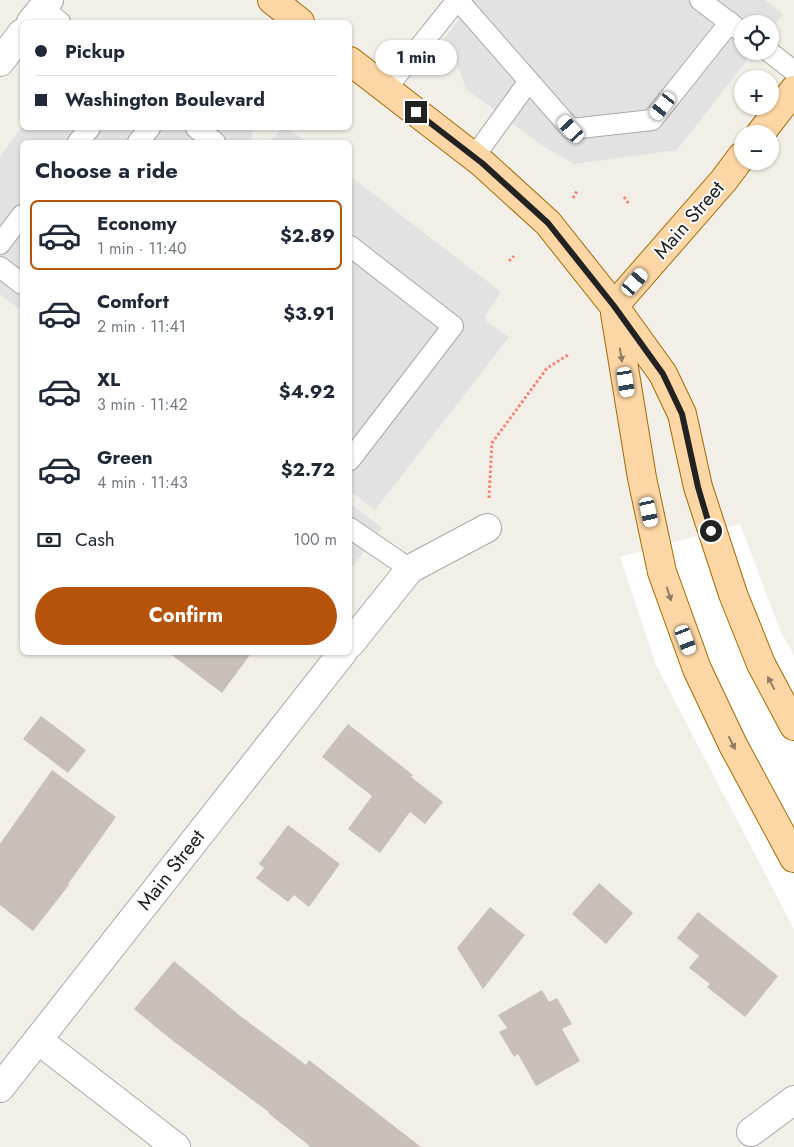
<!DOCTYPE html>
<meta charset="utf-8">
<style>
body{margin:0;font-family:Jost,sans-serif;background:#f6f6f7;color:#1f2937;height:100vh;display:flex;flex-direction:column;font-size:19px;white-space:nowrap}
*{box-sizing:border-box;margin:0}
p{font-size:16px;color:#747a83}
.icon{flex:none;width:28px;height:28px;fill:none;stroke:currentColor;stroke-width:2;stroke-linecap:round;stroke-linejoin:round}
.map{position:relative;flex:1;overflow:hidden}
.side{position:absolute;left:20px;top:140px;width:332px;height:515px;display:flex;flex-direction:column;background:#fff;border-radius:8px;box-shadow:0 1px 4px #0004}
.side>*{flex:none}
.guide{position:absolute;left:20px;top:20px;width:332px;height:110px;border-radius:8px;box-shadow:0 1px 4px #0004;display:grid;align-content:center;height:110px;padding:0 15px;background:#fff}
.buttons{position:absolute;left:734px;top:15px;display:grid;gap:10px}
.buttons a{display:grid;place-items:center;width:45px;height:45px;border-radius:50%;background:#fff;box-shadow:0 1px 4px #0004;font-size:25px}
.end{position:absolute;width:22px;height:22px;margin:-11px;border:6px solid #222;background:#fff;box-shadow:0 0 0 2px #fff}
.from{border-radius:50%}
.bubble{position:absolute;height:35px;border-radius:18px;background:#fff;box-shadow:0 1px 4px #0004;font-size:16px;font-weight:700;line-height:35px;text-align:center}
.car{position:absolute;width:15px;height:30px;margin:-15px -8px;border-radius:6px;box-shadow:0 0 4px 1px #0007;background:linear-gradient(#fff 24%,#345 0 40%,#fff 0 76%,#345 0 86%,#fff 0)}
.guide b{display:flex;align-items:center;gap:18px;height:48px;font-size:19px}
.guide b+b{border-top:1px solid #e0e1e3}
.guide i{width:12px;height:12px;background:#1f2937}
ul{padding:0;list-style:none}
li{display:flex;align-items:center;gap:15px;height:70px;margin:0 10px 8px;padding:0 5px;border:2px solid transparent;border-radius:8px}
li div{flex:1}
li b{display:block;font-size:19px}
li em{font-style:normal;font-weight:700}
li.current{border-color:#b45309}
li>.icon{width:45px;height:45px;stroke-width:1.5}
h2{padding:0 15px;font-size:22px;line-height:60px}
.pay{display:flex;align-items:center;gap:12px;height:55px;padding:0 15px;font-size:19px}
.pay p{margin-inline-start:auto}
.button{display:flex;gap:10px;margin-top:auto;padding:10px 15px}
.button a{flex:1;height:58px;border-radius:30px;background:#b45309;color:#fff;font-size:20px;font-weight:700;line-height:58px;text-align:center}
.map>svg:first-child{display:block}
.parking{fill:#e2e2e2}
.pier{fill:#fff}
.building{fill:#c7bfb8}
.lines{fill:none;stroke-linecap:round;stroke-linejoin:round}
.service-casing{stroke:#a9a9a9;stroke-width:22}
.minor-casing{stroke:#a9a9a9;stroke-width:30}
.tertiary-casing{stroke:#a9a9a9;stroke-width:30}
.primary-casing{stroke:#a06b00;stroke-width:30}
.path{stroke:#fa8072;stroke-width:3;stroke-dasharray:2.5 2.5;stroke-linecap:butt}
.service{stroke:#fff;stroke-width:20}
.minor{stroke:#fff;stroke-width:28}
.tertiary{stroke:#fff;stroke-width:28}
.primary{stroke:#fcd6a4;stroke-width:28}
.oneway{fill:#8f7c63}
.route{stroke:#222;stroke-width:6}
.labels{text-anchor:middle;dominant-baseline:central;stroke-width:4;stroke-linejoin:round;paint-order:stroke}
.street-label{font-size:20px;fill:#222;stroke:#fff}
</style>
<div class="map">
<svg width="794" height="1147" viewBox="0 0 794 1147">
<rect width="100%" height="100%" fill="#f2efe9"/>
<g class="parking">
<polygon points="473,0 765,0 783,14 770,31 770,24 742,24 742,51 754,51 677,150 574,164 543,146 466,89 452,49 442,42"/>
<polygon points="22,127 255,128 252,133 252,140 254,142 22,142 22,311 0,294 0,157"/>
<polygon points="282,128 287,128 307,142 269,142"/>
<polygon points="350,176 501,292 485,316 487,322 509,337 375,510 350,491"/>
<polygon points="350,503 382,528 353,566 350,564"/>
</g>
<polygon class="pier" points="740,524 780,630 794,656 794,929 656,665 620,557"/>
<g class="building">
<polygon points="168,652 252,652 222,693"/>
<polygon points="41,716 86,750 68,773 23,739"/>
<polygon points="348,724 413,775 411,777 443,802 425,824 410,812 380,853 348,829 372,796 322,757"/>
<polygon points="52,770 116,817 68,884 69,885 33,931 0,905 0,844"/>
<polygon points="288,825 340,864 309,907 294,895 288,902 256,878 264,868 259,864"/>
<polygon points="599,883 633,913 606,944 572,914"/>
<polygon points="490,907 525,935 483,989 457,948"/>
<polygon points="698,912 778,976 745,1017 707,987 710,984 689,968 699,956 677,938"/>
<polygon points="174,961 239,1015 306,1065 309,1060 421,1147 311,1147 268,1113 269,1112 173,1041 134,1009"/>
<polygon points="542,990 549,1002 557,998 572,1024 562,1029 580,1061 536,1086 518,1054 514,1057 499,1032 507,1028 498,1015"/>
</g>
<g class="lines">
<g class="service-casing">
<g id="service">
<polyline points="458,0 571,129 652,120 730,22"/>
<polyline points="700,0 742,32"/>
<polyline points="42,8 60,22"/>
<polyline points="768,51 794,71"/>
<polyline points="386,89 457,0"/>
<polyline points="196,128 215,142"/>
<polyline points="78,142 90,128"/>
<polyline points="138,142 150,128"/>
<polyline points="474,157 529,81"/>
<polyline points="0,244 22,215"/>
<polyline points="350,246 453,326 350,460"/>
<polyline points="0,267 22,284"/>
<polyline points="350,528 410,569"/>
</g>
</g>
<g class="minor-casing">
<g id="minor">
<polyline points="31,22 49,0"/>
<polyline points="0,62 22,33"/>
<polyline points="38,1040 176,1147"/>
<polyline points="751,1132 794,1100"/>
</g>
</g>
<g class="tertiary-casing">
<g id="tertiary">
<polyline points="350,644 410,569 487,528"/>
<polyline points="0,1088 343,652"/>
</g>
</g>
<g class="primary-casing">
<g id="primary">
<polyline points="272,0 300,22"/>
<polyline points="350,61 482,163 548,223 614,306 663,374 682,414 698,487 733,594 761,664 794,726"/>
<polyline points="760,134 794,90"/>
<polyline points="614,306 724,180 742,156"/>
<polyline points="615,313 642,478 662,572 697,669 733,745 794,858"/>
</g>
</g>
<g class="path">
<polyline points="624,197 629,204"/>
<polyline points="573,198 577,191"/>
<polyline points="509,261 514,256"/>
<polyline points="489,498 492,443 547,368 568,355"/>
</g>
<use href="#service" class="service"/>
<use href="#minor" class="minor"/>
<use href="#tertiary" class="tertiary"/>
<use href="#primary" class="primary"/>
</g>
<defs><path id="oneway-solid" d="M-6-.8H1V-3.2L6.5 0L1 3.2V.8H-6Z" transform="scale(1.25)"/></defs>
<g class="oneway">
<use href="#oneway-solid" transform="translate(621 355) rotate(81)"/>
<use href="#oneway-solid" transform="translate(669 594) rotate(72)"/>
<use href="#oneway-solid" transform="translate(771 683) rotate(-118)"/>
<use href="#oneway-solid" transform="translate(732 743) rotate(63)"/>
</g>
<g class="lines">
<polyline class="route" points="416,112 482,163 548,223 614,306 663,374 682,414 698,487 711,531"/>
</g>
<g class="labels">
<g class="street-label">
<text transform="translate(689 220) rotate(-49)">Main Street</text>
<text transform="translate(171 870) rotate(-52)">Main Street</text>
</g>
</g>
</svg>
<div class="buttons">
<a><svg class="icon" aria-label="locate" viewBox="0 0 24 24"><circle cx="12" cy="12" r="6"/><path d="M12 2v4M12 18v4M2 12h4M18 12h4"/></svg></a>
<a>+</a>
<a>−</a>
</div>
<i class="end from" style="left:711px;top:531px"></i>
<i class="end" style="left:416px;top:112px"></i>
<div class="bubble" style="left:375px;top:40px;width:82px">1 min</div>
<i class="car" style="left:663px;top:106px;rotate:218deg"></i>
<i class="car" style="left:571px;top:129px;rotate:318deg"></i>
<i class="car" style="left:635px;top:282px;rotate:41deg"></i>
<i class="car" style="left:626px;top:382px;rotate:171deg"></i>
<i class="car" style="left:649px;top:512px;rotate:168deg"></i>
<i class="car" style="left:686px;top:640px;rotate:159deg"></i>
<div class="guide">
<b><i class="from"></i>Pickup</b>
<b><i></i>Washington Boulevard</b>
</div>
<section class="side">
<h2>Choose a ride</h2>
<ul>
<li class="current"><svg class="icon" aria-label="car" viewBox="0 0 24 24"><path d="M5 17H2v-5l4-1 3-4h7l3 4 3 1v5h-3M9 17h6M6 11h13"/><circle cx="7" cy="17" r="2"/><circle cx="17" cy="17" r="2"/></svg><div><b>Economy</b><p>1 min · 11:40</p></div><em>$2.89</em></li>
<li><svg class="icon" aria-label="car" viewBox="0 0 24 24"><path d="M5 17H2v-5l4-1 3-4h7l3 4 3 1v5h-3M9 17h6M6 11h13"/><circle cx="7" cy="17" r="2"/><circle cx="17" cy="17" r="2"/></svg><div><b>Comfort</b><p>2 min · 11:41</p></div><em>$3.91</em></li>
<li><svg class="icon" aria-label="car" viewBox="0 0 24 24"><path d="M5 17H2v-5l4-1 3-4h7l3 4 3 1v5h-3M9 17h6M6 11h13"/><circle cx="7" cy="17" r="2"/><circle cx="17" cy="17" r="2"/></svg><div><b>XL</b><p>3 min · 11:42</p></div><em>$4.92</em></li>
<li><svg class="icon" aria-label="car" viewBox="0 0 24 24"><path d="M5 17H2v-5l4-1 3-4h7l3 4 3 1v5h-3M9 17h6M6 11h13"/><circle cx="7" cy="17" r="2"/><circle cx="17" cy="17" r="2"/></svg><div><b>Green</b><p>4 min · 11:43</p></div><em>$2.72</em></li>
</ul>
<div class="pay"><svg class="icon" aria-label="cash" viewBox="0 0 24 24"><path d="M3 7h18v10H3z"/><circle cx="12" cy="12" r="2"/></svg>Cash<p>100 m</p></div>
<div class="button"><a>Confirm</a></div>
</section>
</div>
